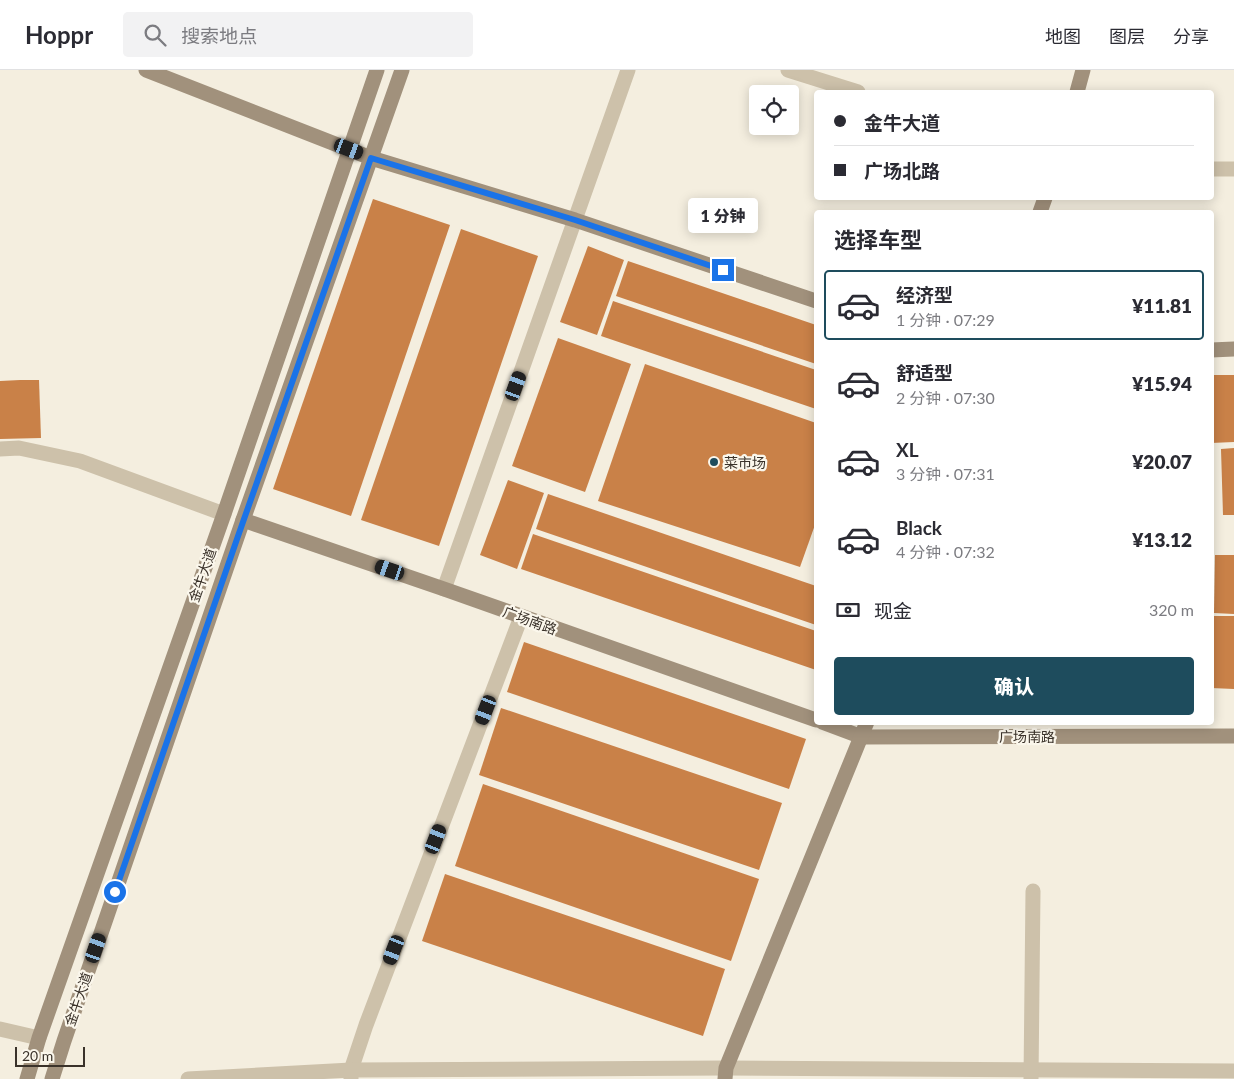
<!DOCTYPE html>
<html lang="zh">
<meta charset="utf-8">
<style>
body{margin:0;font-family:Lato,"Noto Sans SC",sans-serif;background:#f2f2f3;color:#2b2b33;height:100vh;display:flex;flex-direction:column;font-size:19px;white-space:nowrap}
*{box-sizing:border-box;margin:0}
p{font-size:16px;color:#7c7c81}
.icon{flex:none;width:28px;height:28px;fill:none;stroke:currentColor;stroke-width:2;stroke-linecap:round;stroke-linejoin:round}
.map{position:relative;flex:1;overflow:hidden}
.drawer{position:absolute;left:814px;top:140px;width:400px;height:515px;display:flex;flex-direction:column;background:#fff;border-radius:5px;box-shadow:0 2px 12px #0003}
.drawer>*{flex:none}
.hud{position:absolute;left:814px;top:20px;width:400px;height:110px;border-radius:5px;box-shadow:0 2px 12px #0003;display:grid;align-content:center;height:110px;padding:0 20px;background:#fff}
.tools{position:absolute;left:749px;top:15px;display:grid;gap:10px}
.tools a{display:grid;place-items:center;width:50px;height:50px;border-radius:5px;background:#fff;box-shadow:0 2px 12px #0003;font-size:25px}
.scale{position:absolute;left:15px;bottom:12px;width:70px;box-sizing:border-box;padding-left:5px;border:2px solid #3a322a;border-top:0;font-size:14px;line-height:18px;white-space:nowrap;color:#3a322a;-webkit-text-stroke:4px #fbf7ec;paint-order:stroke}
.end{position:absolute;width:22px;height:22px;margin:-11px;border:6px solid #1a73e8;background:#fff;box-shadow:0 0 0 2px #fff}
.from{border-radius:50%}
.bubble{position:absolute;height:35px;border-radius:5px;background:#fff;box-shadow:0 2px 12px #0003;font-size:16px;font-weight:800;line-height:35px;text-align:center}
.car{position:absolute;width:15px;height:30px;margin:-15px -8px;border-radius:6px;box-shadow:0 0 4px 1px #0007;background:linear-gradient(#222 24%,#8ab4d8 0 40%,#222 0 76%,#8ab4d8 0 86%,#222 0)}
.hud b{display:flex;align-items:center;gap:18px;height:48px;font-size:19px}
.hud b+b{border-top:1px solid #e1e1e2}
.hud i{width:12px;height:12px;background:#2b2b33}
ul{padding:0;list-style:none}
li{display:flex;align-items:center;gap:15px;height:70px;margin:0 10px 8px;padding:0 10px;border:2px solid transparent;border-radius:5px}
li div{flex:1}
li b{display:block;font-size:19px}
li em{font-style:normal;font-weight:800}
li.active{border-color:#1e4c5d}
li>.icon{width:45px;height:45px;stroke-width:1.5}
h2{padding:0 20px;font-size:22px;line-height:60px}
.pay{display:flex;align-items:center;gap:12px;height:55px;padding:0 20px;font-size:19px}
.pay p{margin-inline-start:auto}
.primary-button{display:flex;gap:10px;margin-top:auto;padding:10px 20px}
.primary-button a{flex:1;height:58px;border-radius:5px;background:#1e4c5d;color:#fff;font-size:20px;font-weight:800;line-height:58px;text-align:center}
header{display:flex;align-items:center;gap:30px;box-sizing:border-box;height:70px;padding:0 25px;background:#fff;border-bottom:1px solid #e1e1e2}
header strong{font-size:24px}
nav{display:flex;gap:28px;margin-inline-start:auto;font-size:18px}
.search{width:350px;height:45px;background:#f2f2f3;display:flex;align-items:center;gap:12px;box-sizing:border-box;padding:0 18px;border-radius:5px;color:#7c7c81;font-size:19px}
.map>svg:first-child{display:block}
.building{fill:#c98148}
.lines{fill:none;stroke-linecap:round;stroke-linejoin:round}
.street{stroke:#cdc1aa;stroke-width:15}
.secondary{stroke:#a1917c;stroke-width:15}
.route{stroke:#1a73e8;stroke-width:6}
.poi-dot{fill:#1e4c5d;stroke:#fbf7ec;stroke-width:2}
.labels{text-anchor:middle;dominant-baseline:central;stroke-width:4.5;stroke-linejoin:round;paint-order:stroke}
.poi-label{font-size:14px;fill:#3a322a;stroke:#fbf7ec;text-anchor:start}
.street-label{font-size:14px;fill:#3a322a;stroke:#fbf7ec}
</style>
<header>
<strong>Hoppr</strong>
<div class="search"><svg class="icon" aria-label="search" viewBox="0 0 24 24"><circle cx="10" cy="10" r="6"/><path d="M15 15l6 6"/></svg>搜索地点</div>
<nav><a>地图</a><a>图层</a><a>分享</a></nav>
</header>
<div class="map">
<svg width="1234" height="1009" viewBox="0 0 1234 1009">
<rect width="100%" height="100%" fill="#f4eedf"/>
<g class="building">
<polygon points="373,129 450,155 351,446 273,419"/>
<polygon points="461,159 538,186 439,476 361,450"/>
<polygon points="588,176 624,190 597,265 560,252"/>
<polygon points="628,191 816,255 816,294 616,226"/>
<polygon points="613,231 816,300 816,339 601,266"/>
<polygon points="558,268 631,294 585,422 512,396"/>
<polygon points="645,294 816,353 816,452 800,497 598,431"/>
<polygon points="1211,305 1234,305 1234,372 1211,373"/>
<polygon points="20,310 39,310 41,368 0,369 0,311"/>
<polygon points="1234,378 1234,445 1223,445 1221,379"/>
<polygon points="508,410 544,423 517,499 480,485"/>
<polygon points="548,424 816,516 816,555 536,459"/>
<polygon points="533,464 816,561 816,600 521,499"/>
<polygon points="1215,485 1234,485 1234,544 1214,543"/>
<polygon points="1211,546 1234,546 1234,619 1211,618"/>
<polygon points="524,572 806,669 789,719 507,622"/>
<polygon points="501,638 782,733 759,800 479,705"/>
<polygon points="483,714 759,809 731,891 455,796"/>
<polygon points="445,804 725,899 703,966 422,871"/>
</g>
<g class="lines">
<g class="street">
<polyline points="788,0 858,22"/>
<polyline points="1211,99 1234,99"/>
<polyline points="0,379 19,378 80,391 224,444"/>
<polyline points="444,519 628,0"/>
<polyline points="0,959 39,968"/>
<polyline points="351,1008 351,1000 366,955 521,547"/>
<polyline points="188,1009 351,1000 726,998 1234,1001"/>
<polyline points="1031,1009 1033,821"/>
</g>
<g class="secondary">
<polyline points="146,0 371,88 575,150 816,231"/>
<polyline points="1077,22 1083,0"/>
<polyline points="1040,142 1045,128"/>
<polyline points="1211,280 1234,279"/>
<polyline points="243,450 444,519 816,650"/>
<polyline points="822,652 862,667 1234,666"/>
<polyline points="27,1009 39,968 224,444 377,0"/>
<polyline points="52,1009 64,971 243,450 402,0"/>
<polyline points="725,1009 726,998 867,652"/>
</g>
</g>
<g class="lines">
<polyline class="route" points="115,822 237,469 371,88 575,150 723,200"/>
</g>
<circle class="poi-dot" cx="714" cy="392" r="5"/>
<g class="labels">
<g class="poi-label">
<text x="724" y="392">菜市场</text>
</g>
<g class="street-label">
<text transform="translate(202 505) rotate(-71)">金牛大道</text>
<text transform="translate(530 550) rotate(20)">广场南路</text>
<text x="1027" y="666">广场南路</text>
<text transform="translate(78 929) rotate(-71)">金牛大道</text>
</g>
</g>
</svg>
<div class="tools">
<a><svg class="icon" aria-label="locate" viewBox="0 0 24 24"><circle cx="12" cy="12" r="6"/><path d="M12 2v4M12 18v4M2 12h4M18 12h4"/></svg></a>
</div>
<div class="scale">20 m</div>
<i class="end from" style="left:115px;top:822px"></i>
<i class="end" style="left:723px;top:200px"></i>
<div class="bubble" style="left:688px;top:128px;width:70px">1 分钟</div>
<i class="car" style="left:349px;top:79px;rotate:111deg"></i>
<i class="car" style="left:516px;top:316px;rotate:20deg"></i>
<i class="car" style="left:390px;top:500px;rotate:289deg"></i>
<i class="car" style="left:486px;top:640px;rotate:201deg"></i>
<i class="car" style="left:436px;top:769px;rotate:21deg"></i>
<i class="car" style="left:96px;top:878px;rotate:19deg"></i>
<i class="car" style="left:394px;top:880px;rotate:201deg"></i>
<div class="hud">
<b><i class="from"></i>金牛大道</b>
<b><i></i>广场北路</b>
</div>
<section class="drawer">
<h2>选择车型</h2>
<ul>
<li class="active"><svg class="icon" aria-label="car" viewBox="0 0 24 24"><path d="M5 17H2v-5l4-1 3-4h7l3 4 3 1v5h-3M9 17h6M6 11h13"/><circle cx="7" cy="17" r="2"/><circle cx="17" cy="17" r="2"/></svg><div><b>经济型</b><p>1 分钟 · 07:29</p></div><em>¥11.81</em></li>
<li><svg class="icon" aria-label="car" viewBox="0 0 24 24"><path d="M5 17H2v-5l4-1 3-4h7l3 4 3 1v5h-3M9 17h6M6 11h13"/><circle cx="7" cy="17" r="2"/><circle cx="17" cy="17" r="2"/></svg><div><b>舒适型</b><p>2 分钟 · 07:30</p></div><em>¥15.94</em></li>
<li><svg class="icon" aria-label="car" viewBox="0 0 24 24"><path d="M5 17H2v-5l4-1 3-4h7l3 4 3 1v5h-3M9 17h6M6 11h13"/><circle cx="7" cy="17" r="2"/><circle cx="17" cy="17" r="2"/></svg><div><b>XL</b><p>3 分钟 · 07:31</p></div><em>¥20.07</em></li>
<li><svg class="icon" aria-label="car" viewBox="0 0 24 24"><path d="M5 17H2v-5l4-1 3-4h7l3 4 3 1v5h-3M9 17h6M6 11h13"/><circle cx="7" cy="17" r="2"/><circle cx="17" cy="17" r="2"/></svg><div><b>Black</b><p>4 分钟 · 07:32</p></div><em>¥13.12</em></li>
</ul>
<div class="pay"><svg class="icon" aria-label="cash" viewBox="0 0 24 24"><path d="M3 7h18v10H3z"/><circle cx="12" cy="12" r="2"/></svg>现金<p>320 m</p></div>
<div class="primary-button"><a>确认</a></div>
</section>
</div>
